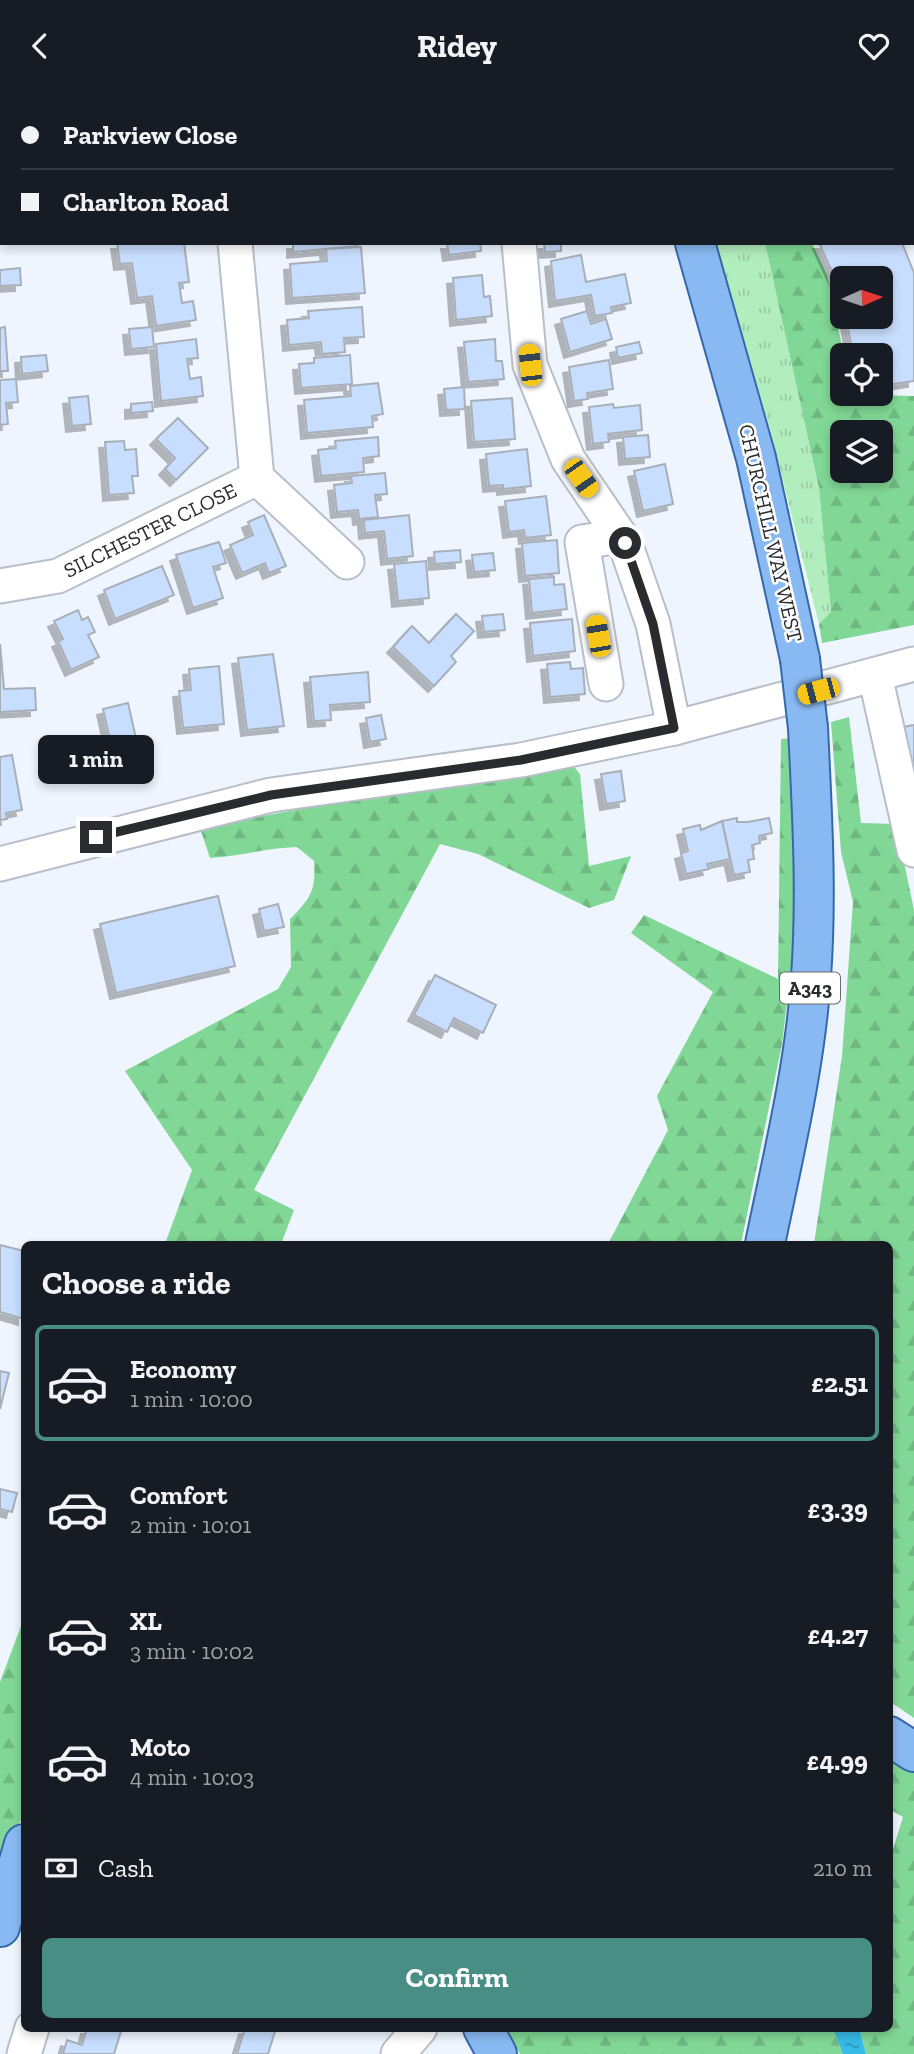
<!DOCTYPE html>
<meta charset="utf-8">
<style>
body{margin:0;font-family:"Zilla Slab",serif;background:#20242c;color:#f1f3f6;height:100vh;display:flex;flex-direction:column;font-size:26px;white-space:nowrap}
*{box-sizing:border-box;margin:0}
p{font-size:23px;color:#9ea1a6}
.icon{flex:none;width:38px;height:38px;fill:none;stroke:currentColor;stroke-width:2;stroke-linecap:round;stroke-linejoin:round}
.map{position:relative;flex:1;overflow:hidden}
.details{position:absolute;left:21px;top:1150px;width:872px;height:791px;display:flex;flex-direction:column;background:#171b24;border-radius:10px;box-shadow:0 4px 10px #0003}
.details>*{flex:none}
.guide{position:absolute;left:0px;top:0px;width:915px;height:154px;box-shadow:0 4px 10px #0003;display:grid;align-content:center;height:154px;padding:0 21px;background:#171b24}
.needle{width:46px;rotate:87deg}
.tools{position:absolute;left:830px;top:175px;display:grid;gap:14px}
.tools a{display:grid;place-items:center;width:63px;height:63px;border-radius:10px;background:#171b24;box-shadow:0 4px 10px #0003;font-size:35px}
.end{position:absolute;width:32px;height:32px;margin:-16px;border:9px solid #292b2f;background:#fff;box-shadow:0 0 0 4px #fff}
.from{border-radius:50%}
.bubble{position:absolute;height:49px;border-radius:10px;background:#171b24;box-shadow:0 4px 10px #0003;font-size:23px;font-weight:700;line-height:49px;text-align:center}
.car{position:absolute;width:21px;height:42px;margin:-21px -10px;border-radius:9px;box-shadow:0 0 5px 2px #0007;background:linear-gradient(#f5c518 24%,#345 0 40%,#f5c518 0 76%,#345 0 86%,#f5c518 0)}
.guide b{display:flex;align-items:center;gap:24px;height:66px;font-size:26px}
.guide b+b{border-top:2px solid #363941}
.guide i{width:18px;height:18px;background:#f1f3f6}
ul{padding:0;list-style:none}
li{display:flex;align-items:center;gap:21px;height:116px;margin:0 14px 10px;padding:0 7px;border:4px solid transparent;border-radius:10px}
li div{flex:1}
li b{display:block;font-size:26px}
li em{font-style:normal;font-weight:700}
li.active{border-color:#488e85}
li>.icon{width:63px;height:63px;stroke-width:1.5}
h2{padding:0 21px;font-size:32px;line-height:84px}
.pay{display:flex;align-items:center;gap:18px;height:77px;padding:0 21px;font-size:26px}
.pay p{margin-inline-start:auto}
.action{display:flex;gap:14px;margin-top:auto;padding:14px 21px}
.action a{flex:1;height:80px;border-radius:10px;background:#488e85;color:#fff;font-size:28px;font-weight:700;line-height:80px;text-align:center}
header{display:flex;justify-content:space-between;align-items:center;height:91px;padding:0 21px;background:#171b24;font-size:32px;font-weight:700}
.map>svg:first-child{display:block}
.grass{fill:url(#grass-tufts)}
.forest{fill:url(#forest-firs);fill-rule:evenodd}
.water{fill:url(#water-ripples)}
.building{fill:#c8defe;stroke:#a9afb8;stroke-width:2;filter:url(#shadow)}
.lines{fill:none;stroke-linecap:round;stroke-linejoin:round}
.minor-casing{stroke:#b8bfc8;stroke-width:37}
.major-casing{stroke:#3569a9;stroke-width:42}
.minor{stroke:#fff;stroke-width:33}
.major{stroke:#89b9f2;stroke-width:38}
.major-bridge-casing{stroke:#3569a9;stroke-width:42;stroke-linecap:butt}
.major-bridge{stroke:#89b9f2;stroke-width:38}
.route{stroke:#292b2f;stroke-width:9}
.labels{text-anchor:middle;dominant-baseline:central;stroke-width:5;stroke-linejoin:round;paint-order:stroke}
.shield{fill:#fff;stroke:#696b6d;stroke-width:2}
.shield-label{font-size:19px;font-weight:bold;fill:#292b2f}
.street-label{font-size:21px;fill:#292b2f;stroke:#fff}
</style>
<header><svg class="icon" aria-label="back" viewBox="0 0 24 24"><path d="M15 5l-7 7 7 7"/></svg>Ridey<svg class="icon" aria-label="heart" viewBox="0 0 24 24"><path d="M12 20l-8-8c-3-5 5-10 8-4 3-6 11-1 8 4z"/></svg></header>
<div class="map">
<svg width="914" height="1963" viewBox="0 0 914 1963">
<defs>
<pattern id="grass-tufts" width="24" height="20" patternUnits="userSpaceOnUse" patternTransform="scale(1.75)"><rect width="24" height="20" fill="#b2edbe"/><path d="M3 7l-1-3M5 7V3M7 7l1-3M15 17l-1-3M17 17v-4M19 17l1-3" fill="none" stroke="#99cba4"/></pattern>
<pattern id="forest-firs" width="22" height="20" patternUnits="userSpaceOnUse" patternTransform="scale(1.75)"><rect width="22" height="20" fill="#81d795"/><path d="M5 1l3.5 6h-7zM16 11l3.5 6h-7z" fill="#6fb981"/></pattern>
<pattern id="water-ripples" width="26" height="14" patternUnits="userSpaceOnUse" patternTransform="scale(1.75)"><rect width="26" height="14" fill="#36bae6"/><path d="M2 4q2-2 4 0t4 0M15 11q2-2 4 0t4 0" fill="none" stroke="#2e97bb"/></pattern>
<filter id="shadow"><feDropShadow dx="-6" dy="6" stdDeviation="0" flood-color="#0004"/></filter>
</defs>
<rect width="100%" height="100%" fill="#eef5fe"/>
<polygon class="grass" points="716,152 765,152 819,397 831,522 819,533 770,338"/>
<g class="forest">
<path d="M765 152H812L827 184 844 264H842V303L914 305V534L822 552 819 533 831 521 819 397ZM880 341V380H842V341Z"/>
<polygon points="849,626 861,732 896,733 914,819 914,1627 889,1610 889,1153 814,1153 842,965 853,811 841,761 831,631"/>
<polygon points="795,647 805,761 782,953 741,1153 608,1153 668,1039 657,1005 713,901 631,842 644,824 778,888 781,648"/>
<path d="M571 672 580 683 589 775 631 765 614 809 589 817 478 763 440 753 254 1099 294 1119 281 1153H165L192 1079 125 980 278 898 291 876 290 828C311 807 316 799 314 770L297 756C267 757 240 765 210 767L200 737 373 704Z"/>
<polygon points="24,1527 24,1722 0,1776 0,1591"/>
<polygon points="889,1658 914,1681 914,1963 866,1963 859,1937 889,1937 889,1771 903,1726 889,1718"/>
<polygon points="506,1937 833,1937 843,1963 520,1963"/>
</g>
<polygon class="water" points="833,1937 859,1937 866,1963 843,1963"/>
<g class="building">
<polygon points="117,152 184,152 189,191 179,192 182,212 193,210 196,229 156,235 152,205 137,207 132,172 120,173"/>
<polygon points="293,152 358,152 358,155 293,161"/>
<polygon points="447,152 480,152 481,160 449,164"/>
<polygon points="544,152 561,152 561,160 545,161"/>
<polygon points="819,152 902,152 914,182 914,290 880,295 880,264 853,264 846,226 880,226 880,187 842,187 842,202"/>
<polygon points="361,156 365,202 292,207 290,173 327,170 326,158"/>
<polygon points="581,164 586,191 625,183 631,212 611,216 612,222 595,225 591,204 555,210 551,170"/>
<polygon points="20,177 21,194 0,195 0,179"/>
<polygon points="482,184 484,206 490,205 492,225 456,229 453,187"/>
<polygon points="362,216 364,246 344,247 345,261 322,263 321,251 289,254 287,229 309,227 308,220"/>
<polygon points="587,220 591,233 606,228 612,248 570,261 561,228"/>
<polygon points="5,236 8,280 0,280 0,237"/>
<polygon points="152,236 154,256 131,258 129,238"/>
<polygon points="196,248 198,267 187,268 190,288 201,286 203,305 161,310 156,253"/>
<polygon points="495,248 496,270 502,270 504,288 468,291 464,251"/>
<polygon points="639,251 642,262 618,267 616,256"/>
<polygon points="46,264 48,280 22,283 21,266"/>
<polygon points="350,264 352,293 301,297 299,273 314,272 314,267"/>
<polygon points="609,269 613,298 587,302 588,308 574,310 569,276"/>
<polygon points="16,288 18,311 6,312 8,333 0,334 0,289"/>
<polygon points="378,292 383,323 372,325 373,336 307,342 304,309 351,305 350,295"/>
<polygon points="464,296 465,318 446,319 444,298"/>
<polygon points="88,305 91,333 72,335 69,307"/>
<polygon points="512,307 515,348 474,351 471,310"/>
<polygon points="152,311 153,320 131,322 131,313"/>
<polygon points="613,313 614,317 640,314 642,339 608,343 609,351 593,353 589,316"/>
<polygon points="178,327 208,357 176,389 165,378 175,367 156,348"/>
<polygon points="648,344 650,366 625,368 623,346"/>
<polygon points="378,346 379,365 363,367 364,381 321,385 318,359 336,357 335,350"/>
<polygon points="124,350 125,359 136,358 138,385 132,385 134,402 109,404 105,351"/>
<polygon points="527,358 531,395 503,398 503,394 489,395 486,363"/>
<polygon points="665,373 673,413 643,420 634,380"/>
<polygon points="385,382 387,403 375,404 378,426 359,428 358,419 337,421 334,394 352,392 351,385"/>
<polygon points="546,405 551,444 525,447 524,439 509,441 505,410"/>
<polygon points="264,424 286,475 269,482 265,472 242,482 230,454 253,444 248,431"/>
<polygon points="409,424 413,465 387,468 384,440 365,442 364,429"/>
<polygon points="557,449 559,482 525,485 522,452"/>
<polygon points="219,451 226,472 213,476 223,507 193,517 176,464"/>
<polygon points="460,459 461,471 435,473 434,461"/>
<polygon points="493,462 495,479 474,481 472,464"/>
<polygon points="426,470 429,507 398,510 394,473"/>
<polygon points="162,475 174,504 115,528 104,499"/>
<polygon points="554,486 554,494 564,493 567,518 532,522 529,488"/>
<polygon points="78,519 82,529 88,526 95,541 88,544 99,566 71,579 58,550 63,548 54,530"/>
<polygon points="456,523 474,540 451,565 456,571 434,595 393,556 412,535 429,552"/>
<polygon points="503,523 505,539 484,541 482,525"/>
<polygon points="572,528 575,560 533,565 530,532"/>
<polygon points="0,553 4,598 35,597 36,619 0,621"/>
<polygon points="273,563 284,635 247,639 238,567"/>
<polygon points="570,571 571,578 583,577 585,603 550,606 547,573"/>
<polygon points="219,575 224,633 183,637 179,600 191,599 189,578"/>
<polygon points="368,581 370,611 330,614 331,629 314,630 310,586"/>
<polygon points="128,612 142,674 87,686 80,655 110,649 103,618"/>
<polygon points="381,624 386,648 370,651 366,627"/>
<polygon points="914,634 914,693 897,637"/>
<polygon points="12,664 22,719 6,722 7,728 0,729 0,666"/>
<polygon points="621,680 625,710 606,713 601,683"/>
<polygon points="737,727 737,731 748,731 769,727 772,742 759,745 760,752 752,754 754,768 748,769 750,781 734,784 722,730"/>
<polygon points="722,730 730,768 707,773 709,778 686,783 681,762 688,760 683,738 700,734 701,739"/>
<polygon points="218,805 235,875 116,902 100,833"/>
<polygon points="278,813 284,836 264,840 259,818"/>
<polygon points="435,884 496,914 483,942 454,927 447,941 414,924"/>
<polygon points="0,1154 24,1160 24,1228 0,1221"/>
<polygon points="0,1280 9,1282 0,1318"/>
<polygon points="0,1398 17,1402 12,1421 0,1418"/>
<polygon points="87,1937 122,1937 114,1963 63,1963 67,1949 82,1954"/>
<polygon points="245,1937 276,1937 268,1963 237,1963"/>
</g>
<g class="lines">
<g class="minor-casing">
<g id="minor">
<polyline points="479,0 479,2"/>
<polyline points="872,0 874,2"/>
<polyline points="914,73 914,74"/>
<polyline points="235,152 257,387 347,471"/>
<polyline points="519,152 530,274 568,368 625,452 653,533 674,637"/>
<polyline points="0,495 58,485 257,387"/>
<polyline points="875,584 914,759"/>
<polyline points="606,593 582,451 620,445"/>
<polyline points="0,773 271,704 521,669 674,637 914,573"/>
<polyline points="24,1963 32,1937"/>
<polyline points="398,1963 420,1937"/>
</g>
</g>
<g class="major-casing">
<g id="major">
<polyline points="653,0 653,2"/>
<polyline points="695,152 756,367 800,568"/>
<path d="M765 1153C783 1065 805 976 811 886 817 803 812 720 808 637"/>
<polyline points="889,1645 914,1661"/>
<polyline points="0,1836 24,1753"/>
<polyline points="483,1937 497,1963"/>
</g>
</g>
<use href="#minor" class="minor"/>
<use href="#major" class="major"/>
<g class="major-bridge-casing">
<polyline id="major-bridge" points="800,568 808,637"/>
</g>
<use href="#major-bridge" class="major-bridge"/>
</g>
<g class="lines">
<polyline class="route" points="96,746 271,704 521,669 674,637 653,533 625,452"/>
</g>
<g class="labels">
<rect class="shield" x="780" y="881.5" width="60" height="31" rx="5"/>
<g class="shield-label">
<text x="810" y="897">A343</text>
</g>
<g class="street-label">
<text transform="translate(150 439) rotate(-26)">SILCHESTER CLOSE</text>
<text transform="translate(771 442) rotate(77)">CHURCHILL WAY WEST</text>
</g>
</g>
</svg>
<div class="tools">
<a><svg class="needle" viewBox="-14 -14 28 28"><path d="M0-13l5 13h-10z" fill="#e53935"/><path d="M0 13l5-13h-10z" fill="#9ea1a6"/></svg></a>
<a><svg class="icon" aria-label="locate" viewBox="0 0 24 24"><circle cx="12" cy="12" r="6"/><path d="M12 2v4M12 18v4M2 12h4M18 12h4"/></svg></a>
<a><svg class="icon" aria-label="layers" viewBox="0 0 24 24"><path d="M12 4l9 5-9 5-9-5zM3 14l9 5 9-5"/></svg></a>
</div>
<i class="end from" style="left:625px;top:452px"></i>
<i class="end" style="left:96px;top:746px"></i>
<div class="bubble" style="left:38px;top:644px;width:116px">1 min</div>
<i class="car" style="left:530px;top:274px;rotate:354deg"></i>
<i class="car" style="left:581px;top:387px;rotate:145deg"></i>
<i class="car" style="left:598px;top:545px;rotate:350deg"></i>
<i class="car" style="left:818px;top:600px;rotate:255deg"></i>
<div class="guide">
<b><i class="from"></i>Parkview Close</b>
<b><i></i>Charlton Road</b>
</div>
<section class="details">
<h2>Choose a ride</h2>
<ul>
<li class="active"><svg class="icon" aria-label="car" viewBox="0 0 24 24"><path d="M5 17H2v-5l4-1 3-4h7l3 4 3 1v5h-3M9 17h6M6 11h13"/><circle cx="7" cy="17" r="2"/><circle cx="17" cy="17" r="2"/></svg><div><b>Economy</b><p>1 min · 10:00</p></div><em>£2.51</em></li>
<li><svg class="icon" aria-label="car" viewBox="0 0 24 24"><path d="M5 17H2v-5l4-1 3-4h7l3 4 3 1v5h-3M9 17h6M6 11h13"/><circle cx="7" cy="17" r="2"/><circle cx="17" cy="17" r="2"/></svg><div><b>Comfort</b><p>2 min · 10:01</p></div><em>£3.39</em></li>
<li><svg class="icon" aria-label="car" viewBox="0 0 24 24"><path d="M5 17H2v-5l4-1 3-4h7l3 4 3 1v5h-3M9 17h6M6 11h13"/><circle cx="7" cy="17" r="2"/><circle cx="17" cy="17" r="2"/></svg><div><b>XL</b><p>3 min · 10:02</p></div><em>£4.27</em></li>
<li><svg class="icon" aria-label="car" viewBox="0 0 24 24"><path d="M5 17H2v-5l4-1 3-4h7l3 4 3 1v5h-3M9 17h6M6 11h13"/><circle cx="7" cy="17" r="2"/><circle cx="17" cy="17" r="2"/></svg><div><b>Moto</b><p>4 min · 10:03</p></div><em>£4.99</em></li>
</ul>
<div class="pay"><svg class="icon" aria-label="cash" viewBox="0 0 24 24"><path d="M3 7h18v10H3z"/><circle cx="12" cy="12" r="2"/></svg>Cash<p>210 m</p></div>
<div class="action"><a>Confirm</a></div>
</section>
</div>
